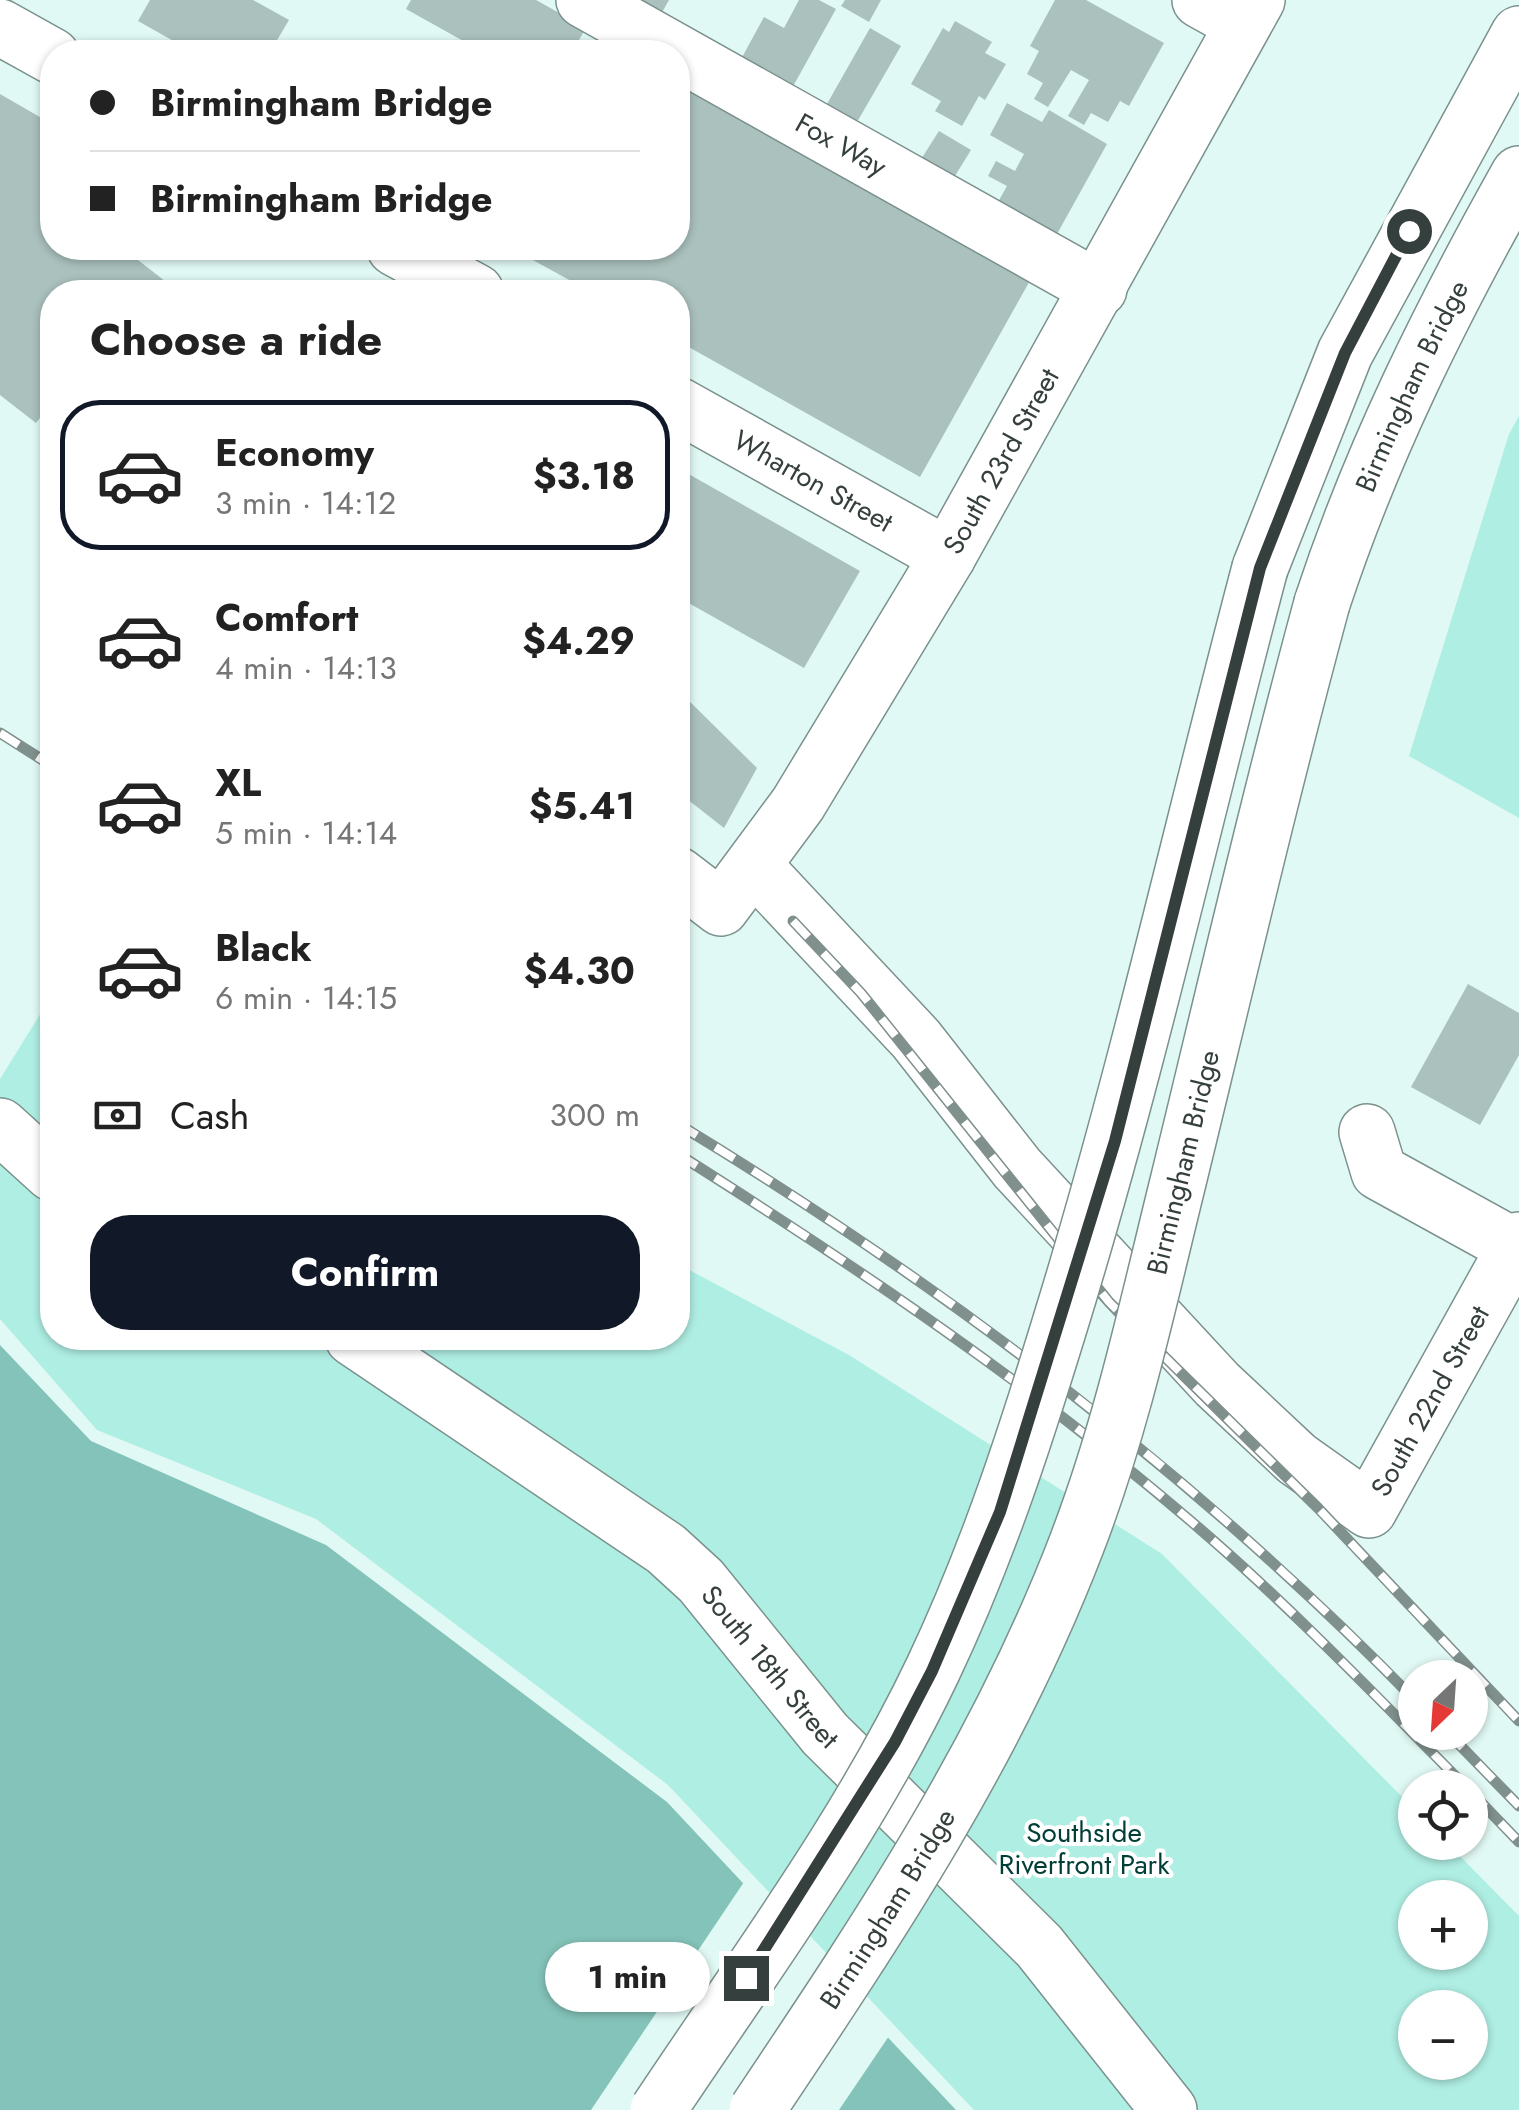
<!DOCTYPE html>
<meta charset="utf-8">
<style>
body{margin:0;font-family:Jost,sans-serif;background:#f2f2f2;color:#222;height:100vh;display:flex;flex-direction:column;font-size:38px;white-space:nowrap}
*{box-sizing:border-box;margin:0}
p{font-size:32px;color:#767676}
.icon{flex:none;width:55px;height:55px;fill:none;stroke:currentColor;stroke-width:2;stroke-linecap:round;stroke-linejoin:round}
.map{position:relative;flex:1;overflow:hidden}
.details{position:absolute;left:40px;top:280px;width:650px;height:1070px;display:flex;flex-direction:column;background:#fff;border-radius:40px;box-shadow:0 2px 8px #0004}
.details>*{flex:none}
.banner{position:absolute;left:40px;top:40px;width:650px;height:220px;border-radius:40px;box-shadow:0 2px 8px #0004;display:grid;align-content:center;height:220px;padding:0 50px;background:#fff}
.needle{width:65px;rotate:205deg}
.fabs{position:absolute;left:1398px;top:1660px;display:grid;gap:20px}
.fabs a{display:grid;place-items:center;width:90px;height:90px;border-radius:50%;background:#fff;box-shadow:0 2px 8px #0004;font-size:50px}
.end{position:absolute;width:45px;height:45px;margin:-22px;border:12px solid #353f3d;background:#fff;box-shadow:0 0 0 5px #fff}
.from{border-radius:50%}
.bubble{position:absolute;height:70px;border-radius:35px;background:#fff;box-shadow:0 2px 8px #0004;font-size:32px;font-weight:700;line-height:70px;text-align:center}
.banner b{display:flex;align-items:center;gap:35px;height:95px;font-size:38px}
.banner b+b{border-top:2px solid #e0e0e0}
.banner i{width:25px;height:25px;background:#222}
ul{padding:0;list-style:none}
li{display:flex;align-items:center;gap:30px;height:150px;margin:0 20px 15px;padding:0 30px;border:5px solid transparent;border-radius:40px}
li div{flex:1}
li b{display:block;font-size:38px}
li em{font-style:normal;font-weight:700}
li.active{border-color:#111827}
li>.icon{width:90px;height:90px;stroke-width:1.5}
h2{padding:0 50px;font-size:45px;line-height:120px}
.pay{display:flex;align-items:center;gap:25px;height:110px;padding:0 50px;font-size:38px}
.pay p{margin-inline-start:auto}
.action{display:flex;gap:20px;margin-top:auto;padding:20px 50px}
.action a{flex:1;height:115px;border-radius:40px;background:#111827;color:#fff;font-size:40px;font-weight:700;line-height:115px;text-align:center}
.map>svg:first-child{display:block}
.green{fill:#afeee3;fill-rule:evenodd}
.water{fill:#84c3b9}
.pier{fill:#e1f9f4}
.building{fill:#aac1bd}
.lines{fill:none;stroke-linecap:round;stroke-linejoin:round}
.minor-casing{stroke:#7b918d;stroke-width:58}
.major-casing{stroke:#7b918d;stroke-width:58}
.minor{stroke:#fff;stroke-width:55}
.major{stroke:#fff;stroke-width:55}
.rail-casing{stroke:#80908d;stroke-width:11}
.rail{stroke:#fff;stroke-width:8;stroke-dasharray:22;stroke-linecap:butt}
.major-bridge-casing{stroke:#7b918d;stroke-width:58;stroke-linecap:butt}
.major-bridge{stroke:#fff;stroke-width:55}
.route{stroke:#353f3d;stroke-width:12}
.labels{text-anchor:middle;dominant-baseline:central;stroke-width:8;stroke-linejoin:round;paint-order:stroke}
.street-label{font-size:28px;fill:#353f3d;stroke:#fff}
.park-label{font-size:28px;fill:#003e38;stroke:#fff}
</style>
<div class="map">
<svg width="1519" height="2110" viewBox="0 0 1519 2110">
<rect width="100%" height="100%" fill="#e1f9f4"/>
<g class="green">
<polygon points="1519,416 1519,818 1409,756 1509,434"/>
<path d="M52 995V1338H678V1264L849 1355 1162 1554 1415 1810V1842L1447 1843 1519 1916V2110H974L668 1785 316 1519 97 1430 0 1319V1079ZM1415 1898H1470V1952H1415ZM1415 2008H1470V2062H1415Z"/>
</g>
<polygon class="water" points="0,1345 91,1441 326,1545 667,1802 956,2110 0,2110"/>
<polygon class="pier" points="746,1879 891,2033 839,2110 591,2110"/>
<g class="building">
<polygon points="150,0 253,0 289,20 270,52 193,52 138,21"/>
<polygon points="411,0 536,0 586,28 572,52 483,52 406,9"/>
<polygon points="636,0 669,0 661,14"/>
<polygon points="799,0 819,0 836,9 791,90 740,61 764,17 784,28"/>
<polygon points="845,0 881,0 869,22 841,6"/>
<polygon points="1055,0 1086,0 1164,43 1129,106 1120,101 1108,122 1091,113 1084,125 1068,116 1089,80 1071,70 1048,107 1034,99 1043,83 1027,74 1039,51 1030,46"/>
<polygon points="955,21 992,42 985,53 1006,64 985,100 979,96 962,126 935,111 941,101 911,84 943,28 949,32"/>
<polygon points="870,28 901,46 853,129 823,111"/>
<polygon points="603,36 632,52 594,52"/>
<polygon points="678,78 1032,277 920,477 678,341 678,292 591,292 511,248 678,248"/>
<polygon points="0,94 52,124 52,248 134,248 129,253 179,292 52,292 52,402 36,423 0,395"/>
<polygon points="1007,103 1042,122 1049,110 1107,144 1052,243 993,211 1007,186 988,176 996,161 1015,171 1024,154 990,135"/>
<polygon points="939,131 971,150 950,184 918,164"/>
<polygon points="678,468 860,571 804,668 678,597"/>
<polygon points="678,690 757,768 724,828 678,792"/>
<polygon points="1468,984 1519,1013 1519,1055 1480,1125 1411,1087"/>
</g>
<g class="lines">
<g class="minor-casing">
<g id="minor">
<path id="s1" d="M584 0 1099 289"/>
<polyline points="1200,0 1243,24"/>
<polyline points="0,27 52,56"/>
<polyline points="395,248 476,292"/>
<path id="s2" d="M678 405 948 556"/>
<path id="s3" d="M754 866 916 1039 1017 1168 1217 1384 1297 1459 1369 1510 1519 1240"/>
<path id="s4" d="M678 875 721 908 798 804 948 556 1257 0"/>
<polyline points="0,1126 52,1173"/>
<polyline points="1367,1132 1379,1172 1515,1247"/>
<path id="s5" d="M353 1338 666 1549 701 1581 825 1734 1039 1946 1169 2110"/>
</g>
</g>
<g class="major-casing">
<g id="major">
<polyline points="1260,568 1345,353 1519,34"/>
<path id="s6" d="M1322 603C1372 451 1441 313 1519 174"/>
</g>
</g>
<use href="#minor" class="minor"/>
<use href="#major" class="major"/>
<g class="rail-casing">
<g id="rail">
<polyline points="0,733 52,766"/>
<polyline points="793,921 861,993 1109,1302 1318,1508 1519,1721"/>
<path d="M678 1124C945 1286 1196 1475 1415 1700"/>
<path d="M678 1154C860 1269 1037 1388 1200 1529 1294 1610 1380 1700 1467 1788"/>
<polyline points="1447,1732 1519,1806"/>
<polyline points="1470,1791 1519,1842"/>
</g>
</g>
<use href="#rail" class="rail"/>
<g class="major-bridge-casing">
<g id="major-bridge">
<path d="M658 2110C753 1967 859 1825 933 1669 991 1547 1031 1420 1070 1291 1142 1052 1196 809 1260 568"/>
<path id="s7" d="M757 2110C880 1926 997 1752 1077 1543 1122 1426 1148 1303 1178 1182 1225 989 1270 795 1322 603"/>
</g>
</g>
<use href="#major-bridge" class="major-bridge"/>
</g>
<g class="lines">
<polyline class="route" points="746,1978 895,1742 932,1671 1000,1512 1115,1141 1260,568 1345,353 1409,231"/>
</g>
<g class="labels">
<g class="street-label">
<text stroke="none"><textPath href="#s1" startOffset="295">Fox Way</textPath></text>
<text stroke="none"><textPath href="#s6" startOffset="235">Birmingham Bridge</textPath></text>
<text stroke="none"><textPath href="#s4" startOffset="582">South 23rd Street</textPath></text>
<text stroke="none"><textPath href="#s2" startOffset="155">Wharton Street</textPath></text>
<text stroke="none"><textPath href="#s7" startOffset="1048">Birmingham Bridge</textPath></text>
<text stroke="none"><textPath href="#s3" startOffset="1018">South 22nd Street</textPath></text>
<text stroke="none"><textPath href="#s5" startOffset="535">South 18th Street</textPath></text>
<text stroke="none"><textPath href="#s7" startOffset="240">Birmingham Bridge</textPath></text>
</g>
<g class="park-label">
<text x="1084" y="1832">Southside<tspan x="1084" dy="32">Riverfront Park</tspan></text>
</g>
</g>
</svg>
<div class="fabs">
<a><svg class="needle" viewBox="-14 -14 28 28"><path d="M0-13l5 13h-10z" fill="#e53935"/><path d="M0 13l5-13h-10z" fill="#767676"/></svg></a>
<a><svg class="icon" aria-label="locate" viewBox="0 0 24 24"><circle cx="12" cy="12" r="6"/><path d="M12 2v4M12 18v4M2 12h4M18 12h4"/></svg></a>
<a>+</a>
<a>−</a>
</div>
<i class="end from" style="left:1409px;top:231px"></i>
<i class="end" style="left:746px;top:1978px"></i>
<div class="bubble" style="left:545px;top:1942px;width:165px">1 min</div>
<div class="banner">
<b><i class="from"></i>Birmingham Bridge</b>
<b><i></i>Birmingham Bridge</b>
</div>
<section class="details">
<h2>Choose a ride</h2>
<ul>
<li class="active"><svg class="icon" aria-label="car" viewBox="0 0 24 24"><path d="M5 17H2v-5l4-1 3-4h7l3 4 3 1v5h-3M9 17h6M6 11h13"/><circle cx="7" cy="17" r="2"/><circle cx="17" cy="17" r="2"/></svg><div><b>Economy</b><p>3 min · 14:12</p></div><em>$3.18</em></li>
<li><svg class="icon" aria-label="car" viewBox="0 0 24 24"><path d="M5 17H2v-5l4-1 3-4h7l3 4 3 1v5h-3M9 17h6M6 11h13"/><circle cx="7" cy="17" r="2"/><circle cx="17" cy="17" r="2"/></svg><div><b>Comfort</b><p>4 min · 14:13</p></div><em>$4.29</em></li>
<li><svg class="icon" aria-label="car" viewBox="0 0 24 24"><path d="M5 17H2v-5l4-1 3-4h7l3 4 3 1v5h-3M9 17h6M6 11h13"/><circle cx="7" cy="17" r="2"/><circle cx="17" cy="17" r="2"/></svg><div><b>XL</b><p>5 min · 14:14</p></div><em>$5.41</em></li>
<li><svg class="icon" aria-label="car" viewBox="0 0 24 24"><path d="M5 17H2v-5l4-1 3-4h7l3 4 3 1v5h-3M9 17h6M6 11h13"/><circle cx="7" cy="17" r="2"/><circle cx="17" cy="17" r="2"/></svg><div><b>Black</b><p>6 min · 14:15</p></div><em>$4.30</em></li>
</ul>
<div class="pay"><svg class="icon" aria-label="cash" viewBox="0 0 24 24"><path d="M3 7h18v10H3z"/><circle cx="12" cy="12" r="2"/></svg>Cash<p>300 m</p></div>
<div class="action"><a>Confirm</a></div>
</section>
</div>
